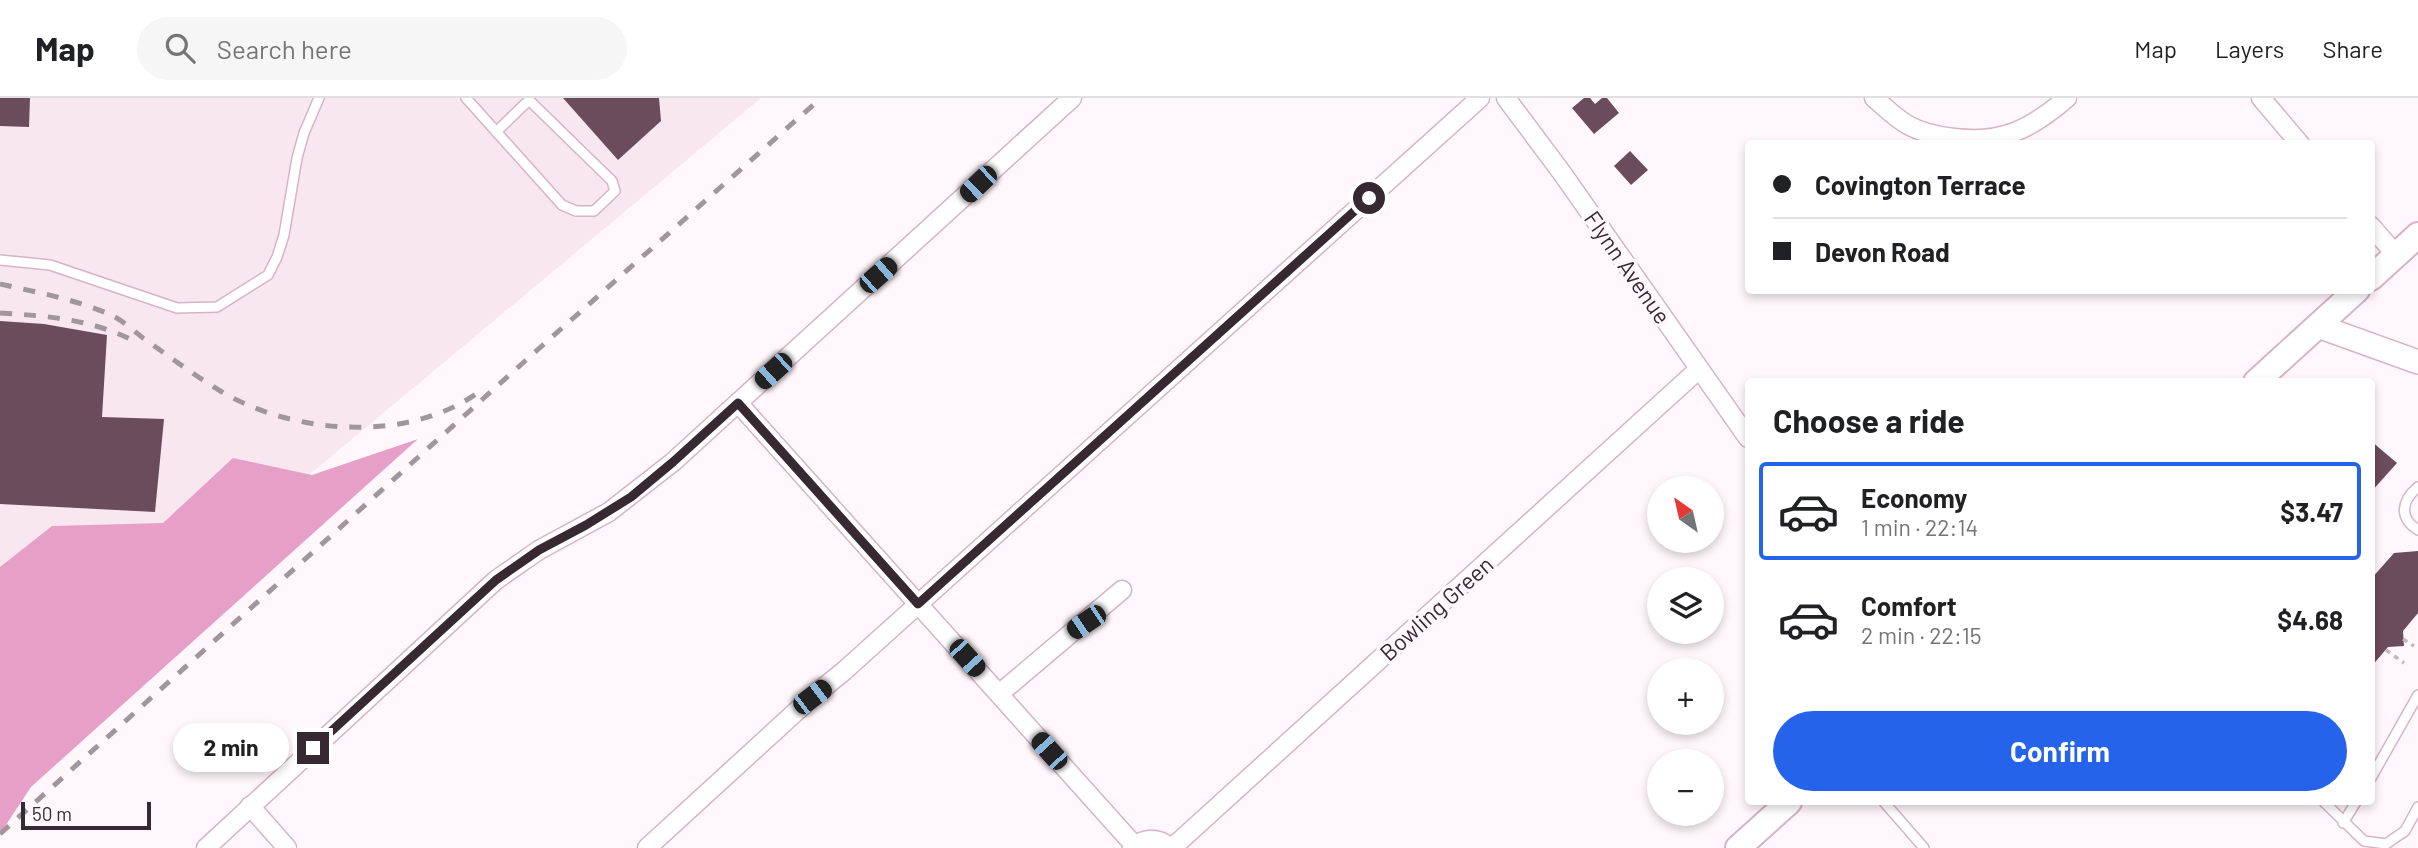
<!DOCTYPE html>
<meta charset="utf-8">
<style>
body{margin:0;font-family:Barlow,sans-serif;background:#f6f6f6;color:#202124;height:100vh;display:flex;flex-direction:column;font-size:26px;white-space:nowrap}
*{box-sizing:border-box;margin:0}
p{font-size:23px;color:#757577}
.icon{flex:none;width:38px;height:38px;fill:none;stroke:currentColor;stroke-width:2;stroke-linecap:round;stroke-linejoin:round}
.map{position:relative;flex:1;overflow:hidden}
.panel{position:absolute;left:1745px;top:280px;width:630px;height:427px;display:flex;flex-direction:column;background:#fff;border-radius:7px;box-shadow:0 4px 10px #0003}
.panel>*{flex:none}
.hud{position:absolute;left:1745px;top:42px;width:630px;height:154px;border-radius:7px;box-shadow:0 4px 10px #0003;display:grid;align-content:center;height:154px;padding:0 28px;background:#fff}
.needle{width:46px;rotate:326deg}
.tools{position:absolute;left:1647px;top:378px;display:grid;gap:14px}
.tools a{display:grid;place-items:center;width:77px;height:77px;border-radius:50%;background:#fff;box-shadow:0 4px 10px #0003;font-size:35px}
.scale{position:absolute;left:21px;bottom:18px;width:130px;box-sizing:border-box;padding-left:7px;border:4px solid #372931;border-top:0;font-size:19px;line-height:24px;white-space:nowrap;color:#372931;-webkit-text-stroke:5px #fff7fb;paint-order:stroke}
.end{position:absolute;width:32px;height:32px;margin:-16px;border:9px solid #372931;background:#fff;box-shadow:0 0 0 4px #fff}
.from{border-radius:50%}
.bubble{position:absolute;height:49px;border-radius:24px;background:#fff;box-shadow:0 4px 10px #0003;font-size:23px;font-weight:700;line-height:49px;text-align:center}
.car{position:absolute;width:21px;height:42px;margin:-21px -10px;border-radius:9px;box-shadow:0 0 5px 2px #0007;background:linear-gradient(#222 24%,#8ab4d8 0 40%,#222 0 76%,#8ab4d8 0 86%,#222 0)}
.hud b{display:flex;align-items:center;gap:24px;height:66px;font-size:26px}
.hud b+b{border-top:2px solid #e0e0e0}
.hud i{width:18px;height:18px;background:#202124}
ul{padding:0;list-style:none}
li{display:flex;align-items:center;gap:21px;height:98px;margin:0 14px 10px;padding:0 14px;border:4px solid transparent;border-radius:7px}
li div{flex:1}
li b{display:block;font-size:26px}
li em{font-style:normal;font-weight:700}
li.active{border-color:#2563eb}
li>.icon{width:63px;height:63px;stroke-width:1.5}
h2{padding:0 28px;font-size:32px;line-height:84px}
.primary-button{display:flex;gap:14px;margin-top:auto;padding:14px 28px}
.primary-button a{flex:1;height:80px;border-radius:42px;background:#2563eb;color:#fff;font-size:28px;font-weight:700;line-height:80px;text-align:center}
header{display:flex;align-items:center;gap:42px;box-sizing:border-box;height:98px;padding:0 35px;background:#fff;border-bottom:2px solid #e0e0e0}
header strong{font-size:33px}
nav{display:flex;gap:38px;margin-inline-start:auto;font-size:24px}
.search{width:490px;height:63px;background:#f6f6f6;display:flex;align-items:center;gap:18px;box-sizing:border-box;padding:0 24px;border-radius:38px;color:#757577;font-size:26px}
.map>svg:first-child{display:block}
.built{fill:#f9e7f0}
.forest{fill:#e6a0c7}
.building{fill:#6b4c5d}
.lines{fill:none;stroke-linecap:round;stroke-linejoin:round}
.service-casing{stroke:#d7b3c6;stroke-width:12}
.minor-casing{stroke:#d7b3c6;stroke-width:21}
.tertiary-casing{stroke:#d7b3c6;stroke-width:26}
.secondary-casing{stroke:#d7b3c6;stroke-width:28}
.path{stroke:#c2b9be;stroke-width:3.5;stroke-dasharray:5 5;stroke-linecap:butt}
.service{stroke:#fff;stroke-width:9}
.minor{stroke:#fff;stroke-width:18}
.tertiary{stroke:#fff;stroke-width:23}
.secondary{stroke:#fff;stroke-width:24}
.rail{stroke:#a1969c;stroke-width:5;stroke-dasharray:12 12;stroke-linecap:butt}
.route{stroke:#372931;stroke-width:9}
.labels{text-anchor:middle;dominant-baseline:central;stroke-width:7;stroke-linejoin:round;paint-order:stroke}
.street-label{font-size:23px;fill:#372931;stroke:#fff7fb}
</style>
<header>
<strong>Map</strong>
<div class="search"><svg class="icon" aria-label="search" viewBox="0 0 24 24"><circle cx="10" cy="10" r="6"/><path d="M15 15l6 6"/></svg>Search here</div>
<nav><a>Map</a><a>Layers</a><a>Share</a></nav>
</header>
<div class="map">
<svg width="2418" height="750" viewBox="0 0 2418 750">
<rect width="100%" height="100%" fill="#fff7fb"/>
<polygon class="built" points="0,0 761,0 195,472 0,520"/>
<polygon class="forest" points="418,341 31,689 0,736 0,469 52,428 163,425 233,360 312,377"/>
<g class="building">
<polygon points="0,0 30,0 29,29 0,28"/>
<polygon points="563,0 659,0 661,23 618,62"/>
<polygon points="1584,0 1590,0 1595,6 1602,0 1607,0 1619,15 1594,36 1572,10"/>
<polygon points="1630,53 1648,72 1631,87 1614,68"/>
<polygon points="0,223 44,226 107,237 102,319 164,321 155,414 0,406"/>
<polygon points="2371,343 2397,365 2371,394"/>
<polygon points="2418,453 2418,515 2403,533 2404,548 2388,549 2371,569 2371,481 2394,455"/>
</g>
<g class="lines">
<g class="service-casing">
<g id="service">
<polyline points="466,0 562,107 576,113 594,113 615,93 612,83 529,2 496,34"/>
<polyline points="0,162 50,167 177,210 217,209 268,177 277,159 284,137 297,60 304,35 319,0"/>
<path d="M2418 389C2401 403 2399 420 2418 432"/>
<polyline points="2371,680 2418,597"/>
<polyline points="1884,704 1924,750"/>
<polyline points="2324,704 2364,743 2386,746 2405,733 2418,709"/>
<polyline points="2343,725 2356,704"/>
</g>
</g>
<g class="minor-casing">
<g id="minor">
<polyline points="1506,0 1562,75 1748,340"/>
<path d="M1874 0C1885 9 1895 20 1908 27 1922 35 1938 38 1954 40 2002 46 2031 31 2067 0"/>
<polyline points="2261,0 2300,46"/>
<polyline points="2371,128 2396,157"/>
<polyline points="738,305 1134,747"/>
<polyline points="999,596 1122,492"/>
<polyline points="250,708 287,750"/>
<polyline points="206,750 496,482 539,452 609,414 673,364 1072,0"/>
<polyline points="647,750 812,599 844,573 1480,0"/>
<path d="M1132 750C1145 739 1158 739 1171 750"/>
<polyline points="1172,750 1699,271"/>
</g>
</g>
<g class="tertiary-casing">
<polyline id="tertiary" points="2318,228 2418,264"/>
</g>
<g class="secondary-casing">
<g id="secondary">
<polyline points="2371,180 2418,137"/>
<polyline points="2256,284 2357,192"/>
<polyline points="1738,750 1789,704"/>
</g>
</g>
<g class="path">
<polyline points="2403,541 2414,548"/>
<polyline points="2386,552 2404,565"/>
</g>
<use href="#service" class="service"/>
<use href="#minor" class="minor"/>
<use href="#tertiary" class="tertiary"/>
<use href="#secondary" class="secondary"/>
<g class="rail">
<path d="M0 186C36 194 79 202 113 218 123 223 134 233 143 240 169 258 195 278 222 294 294 336 405 345 476 296"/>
<path d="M0 215C48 218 92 221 136 244"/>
<polyline points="0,736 525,263 821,0"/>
</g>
</g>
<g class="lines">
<polyline class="route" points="313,650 496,482 539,452 586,427 631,399 673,364 738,305 918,506 1369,100"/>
</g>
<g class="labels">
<g class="street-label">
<text transform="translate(1628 169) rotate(55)">Flynn Avenue</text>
<text transform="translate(1436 510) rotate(-42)">Bowling Green</text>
</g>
</g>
</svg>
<div class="tools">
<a><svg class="needle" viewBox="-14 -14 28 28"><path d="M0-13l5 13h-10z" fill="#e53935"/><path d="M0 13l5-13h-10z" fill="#757577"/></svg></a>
<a><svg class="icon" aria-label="layers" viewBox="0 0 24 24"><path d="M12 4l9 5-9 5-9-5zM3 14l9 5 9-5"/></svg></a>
<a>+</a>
<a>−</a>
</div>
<div class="scale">50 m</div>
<i class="end from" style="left:1369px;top:100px"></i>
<i class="end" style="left:313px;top:650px"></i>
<div class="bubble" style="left:173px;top:625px;width:116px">2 min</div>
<i class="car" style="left:978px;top:86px;rotate:226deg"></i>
<i class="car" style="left:878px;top:177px;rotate:49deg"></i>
<i class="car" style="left:773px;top:273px;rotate:228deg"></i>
<i class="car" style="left:1086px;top:524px;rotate:236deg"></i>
<i class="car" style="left:967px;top:560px;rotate:138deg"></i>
<i class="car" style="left:812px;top:599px;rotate:53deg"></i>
<i class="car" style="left:1049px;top:653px;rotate:318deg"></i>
<div class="hud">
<b><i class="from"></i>Covington Terrace</b>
<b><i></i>Devon Road</b>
</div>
<section class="panel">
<h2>Choose a ride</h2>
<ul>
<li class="active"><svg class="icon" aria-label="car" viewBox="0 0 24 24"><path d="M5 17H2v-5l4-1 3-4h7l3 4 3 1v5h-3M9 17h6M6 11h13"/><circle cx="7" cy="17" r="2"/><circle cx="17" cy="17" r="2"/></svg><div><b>Economy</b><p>1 min · 22:14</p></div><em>$3.47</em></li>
<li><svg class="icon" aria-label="car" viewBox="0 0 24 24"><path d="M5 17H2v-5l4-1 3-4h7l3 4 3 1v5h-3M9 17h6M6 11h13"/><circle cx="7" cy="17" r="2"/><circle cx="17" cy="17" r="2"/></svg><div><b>Comfort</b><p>2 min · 22:15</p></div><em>$4.68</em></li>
</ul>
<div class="primary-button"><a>Confirm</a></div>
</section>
</div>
